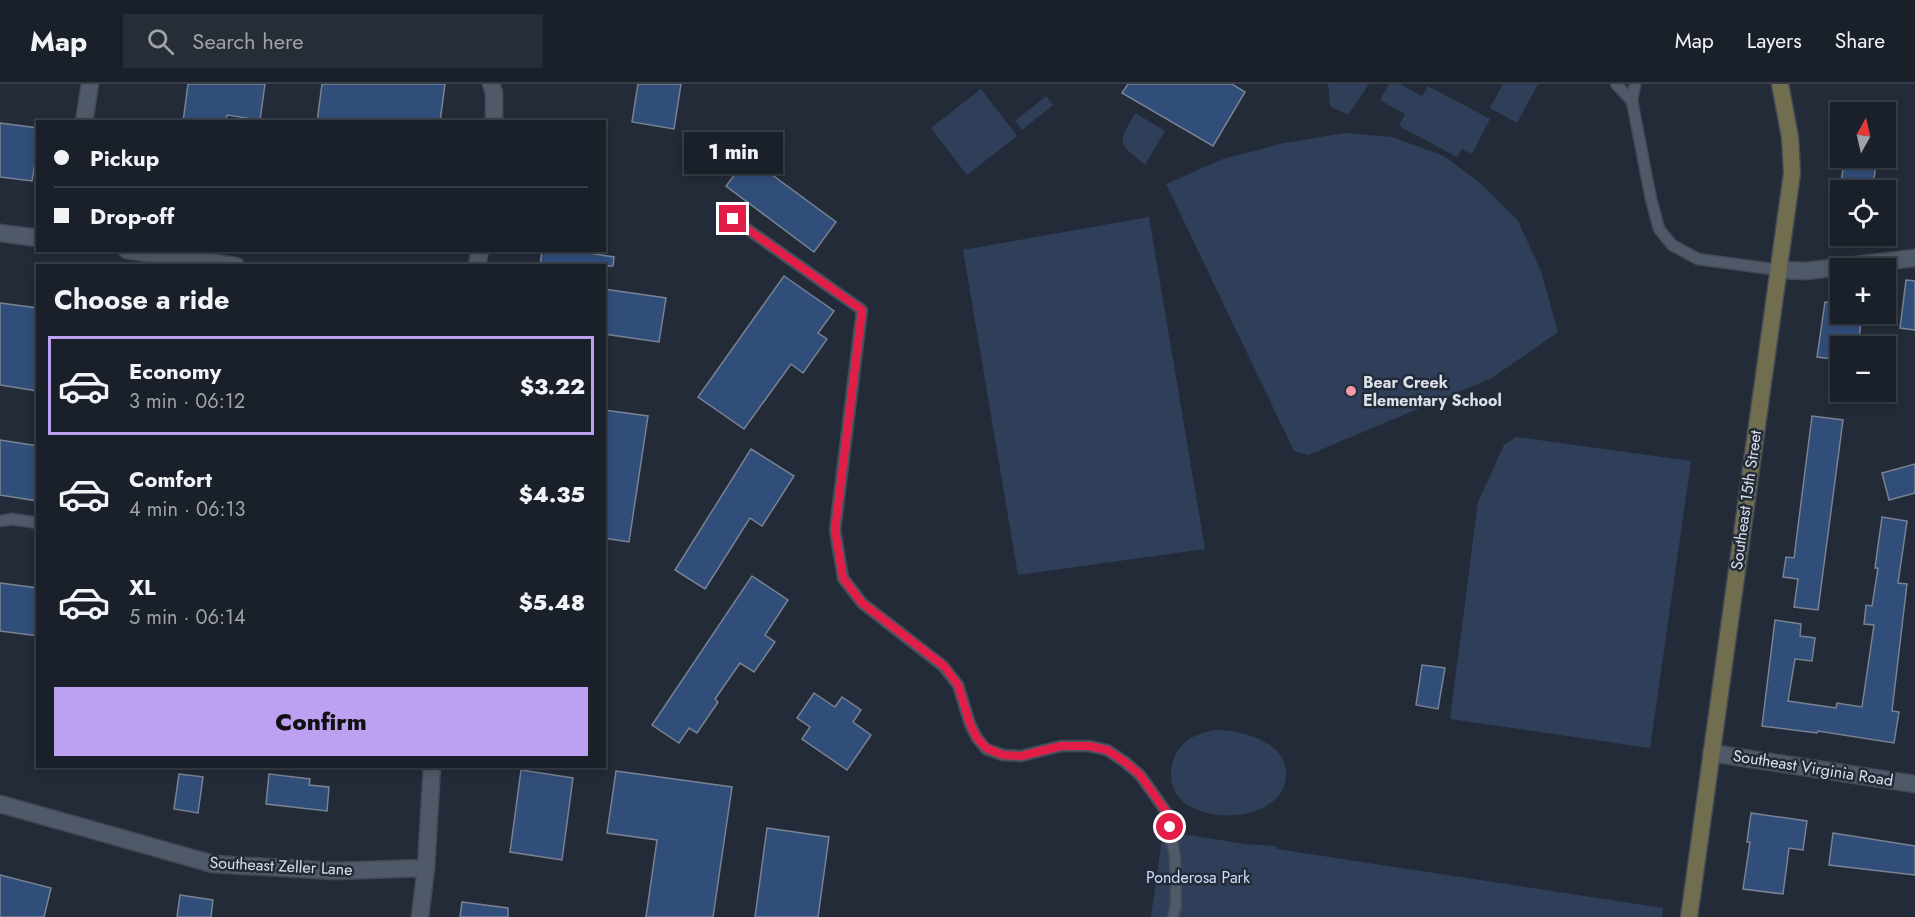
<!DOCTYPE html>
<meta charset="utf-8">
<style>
body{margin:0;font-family:Jost,sans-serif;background:#272d36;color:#f1f3f6;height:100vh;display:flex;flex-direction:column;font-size:22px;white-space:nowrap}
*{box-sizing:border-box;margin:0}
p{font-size:20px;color:#9fa3a8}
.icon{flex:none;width:33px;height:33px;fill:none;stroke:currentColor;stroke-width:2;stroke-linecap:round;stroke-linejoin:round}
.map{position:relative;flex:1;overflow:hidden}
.panel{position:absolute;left:36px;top:180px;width:570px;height:504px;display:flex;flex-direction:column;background:#1a202a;border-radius:0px;box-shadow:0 3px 9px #0003,0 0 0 2px #383e47}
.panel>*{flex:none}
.top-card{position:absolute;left:36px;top:36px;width:570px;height:132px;border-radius:0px;box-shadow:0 3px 9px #0003,0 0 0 2px #383e47;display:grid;align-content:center;height:132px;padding:0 18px;background:#1a202a}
.needle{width:39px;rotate:8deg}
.controls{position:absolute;left:1830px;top:18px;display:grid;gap:12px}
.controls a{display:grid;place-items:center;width:66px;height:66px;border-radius:0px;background:#1a202a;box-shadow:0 3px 9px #0003,0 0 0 2px #383e47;font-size:30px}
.end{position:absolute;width:27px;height:27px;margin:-14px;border:8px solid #e11d48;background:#fff;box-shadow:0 0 0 3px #fff}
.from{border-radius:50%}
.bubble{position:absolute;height:42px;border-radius:0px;background:#1a202a;box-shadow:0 3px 9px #0003,0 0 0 2px #383e47;font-size:20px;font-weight:800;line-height:42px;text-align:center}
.top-card b{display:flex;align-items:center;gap:21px;height:57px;font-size:22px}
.top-card b+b{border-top:2px solid #383e47}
.top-card i{width:15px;height:15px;background:#f1f3f6}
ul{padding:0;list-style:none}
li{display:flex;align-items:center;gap:18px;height:99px;margin:0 12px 9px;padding:0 6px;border:3px solid transparent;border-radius:0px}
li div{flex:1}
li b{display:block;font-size:22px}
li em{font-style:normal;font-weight:800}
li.active{border-color:#bca0f2}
li>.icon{width:54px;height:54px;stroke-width:1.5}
h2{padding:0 18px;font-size:27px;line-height:72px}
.primary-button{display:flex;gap:12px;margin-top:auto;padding:12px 18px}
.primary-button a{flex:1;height:69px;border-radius:0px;background:#bca0f2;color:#111;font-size:24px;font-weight:800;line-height:69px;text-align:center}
header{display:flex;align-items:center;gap:36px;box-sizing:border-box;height:84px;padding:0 30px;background:#1a202a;border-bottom:2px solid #383e47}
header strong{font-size:28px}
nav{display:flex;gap:33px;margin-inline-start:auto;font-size:21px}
.search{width:420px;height:54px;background:#272d36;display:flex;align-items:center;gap:15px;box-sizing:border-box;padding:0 21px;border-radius:0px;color:#9fa3a8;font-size:22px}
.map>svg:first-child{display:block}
.green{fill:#2f3f5a}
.building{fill:#314d79;stroke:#788292;stroke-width:1.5}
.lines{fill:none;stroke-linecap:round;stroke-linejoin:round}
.service-casing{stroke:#424854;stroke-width:13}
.minor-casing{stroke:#424854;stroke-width:19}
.secondary-casing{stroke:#424854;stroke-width:19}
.service{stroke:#505968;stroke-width:10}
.minor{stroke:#505968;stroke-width:16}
.secondary{stroke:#716d4f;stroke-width:16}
.route{stroke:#e11d48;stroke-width:8}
.poi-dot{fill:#f49aa6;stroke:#232b38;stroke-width:2}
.labels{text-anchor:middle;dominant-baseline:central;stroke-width:5;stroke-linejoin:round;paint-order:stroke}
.poi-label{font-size:16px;font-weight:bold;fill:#dae0e9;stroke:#232b38;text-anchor:start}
.street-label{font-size:16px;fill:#dae0e9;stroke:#232b38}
.park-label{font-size:16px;fill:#cbdefb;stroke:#232b38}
</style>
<header>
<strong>Map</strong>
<div class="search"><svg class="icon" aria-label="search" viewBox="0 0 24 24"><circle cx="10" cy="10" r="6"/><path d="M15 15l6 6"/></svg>Search here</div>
<nav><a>Map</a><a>Layers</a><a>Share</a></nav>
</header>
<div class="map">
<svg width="1915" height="833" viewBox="0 0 1915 833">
<rect width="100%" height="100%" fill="#232b38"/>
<g class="green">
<polygon points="1328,0 1369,0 1348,31 1330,22"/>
<polygon points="1389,0 1400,0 1422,12 1428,2 1490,35 1472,70 1462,65 1457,73 1399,42 1405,30 1380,16"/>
<polygon points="1503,0 1538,0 1517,39 1490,24"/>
<polygon points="981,5 1017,52 967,91 931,44"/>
<polygon points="1046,12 1053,21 1022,46 1015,37"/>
<path d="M1135 29 1165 47 1145 81C1117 57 1117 62 1135 29Z"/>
<polygon points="1345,49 1392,53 1444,72 1480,99 1518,137 1541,187 1558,248 1492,294 1308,371 1294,367 1166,100 1223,75 1284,59"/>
<polygon points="1149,133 1205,465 1018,491 963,166"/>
<polygon points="1516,353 1691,377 1650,664 1450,635 1478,418 1504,361"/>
<path d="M1214 646C1241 646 1289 657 1286 693 1282 748 1153 745 1173 677 1179 657 1196 650 1214 646Z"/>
<polygon points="1163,747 1245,760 1275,762 1277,765 1663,824 1662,833 1151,833"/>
</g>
<g class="building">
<polygon points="188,0 265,0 260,36 227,31 226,38 183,38"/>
<polygon points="322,0 445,0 440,38 317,38"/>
<polygon points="638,0 681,0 674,45 632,38"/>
<polygon points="1128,0 1232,0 1245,8 1213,62 1122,9"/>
<polygon points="0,39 38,44 38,61 32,97 0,93"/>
<polygon points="748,73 836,138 814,168 726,102"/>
<polygon points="1844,77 1876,82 1872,106 1840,106"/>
<polygon points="542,166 570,166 614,173 613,182 540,182"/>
<polygon points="784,192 834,227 818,249 827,255 803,289 791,280 744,345 698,313"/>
<polygon points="1906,196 1915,197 1915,246 1900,244"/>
<polygon points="604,205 666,214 659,258 604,250"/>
<polygon points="1825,218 1840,220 1840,230 1862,230 1858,262 1840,262 1840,276 1817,273"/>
<polygon points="0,219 38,224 38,307 0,301"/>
<polygon points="604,326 648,332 629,458 604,454"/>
<polygon points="1812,332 1843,336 1818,526 1794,523 1798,495 1783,493 1786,473 1794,474"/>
<polygon points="0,356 38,362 38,417 0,411"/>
<polygon points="751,365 794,392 762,442 750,434 705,505 675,486"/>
<polygon points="1915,380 1915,409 1889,416 1882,389"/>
<polygon points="1882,433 1907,437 1898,499 1907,500 1892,627 1899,628 1894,659 1818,647 1817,649 1762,642 1775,536 1801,540 1800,552 1815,554 1812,577 1795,575 1788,617 1836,624 1837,619 1862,623 1874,541 1864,540 1866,521 1872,522 1878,484 1875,484"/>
<polygon points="752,492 788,516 765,551 775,558 754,588 740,579 715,615 718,618 697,649 689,644 679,659 652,641"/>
<polygon points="0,499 38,504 38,552 0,547"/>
<polygon points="1422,581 1445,584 1438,625 1416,621"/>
<polygon points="814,609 835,623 842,613 861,626 853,638 871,651 847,686 802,655 810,643 797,634"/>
<polygon points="521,686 573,694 562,776 510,768"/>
<polygon points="616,687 732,703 713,833 646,833 657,756 607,749"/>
<polygon points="179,690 203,693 198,729 174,725"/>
<polygon points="269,690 310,695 309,701 329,703 327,727 266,720"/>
<polygon points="1751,729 1807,737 1803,766 1789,764 1783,810 1743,805 1750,758 1747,758"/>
<polygon points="767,744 829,753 818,833 755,833"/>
<polygon points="1833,749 1915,762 1915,791 1829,781"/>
<polygon points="0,791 51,804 44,833 0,833"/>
<polygon points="180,811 213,816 211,833 177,833"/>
<polygon points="462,818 508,824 508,833 460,833"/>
</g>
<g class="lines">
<g class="service-casing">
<g id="service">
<polyline points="1616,0 1632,17 1651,115 1659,145 1672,161 1698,175 1779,186"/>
<polyline points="1632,17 1635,0"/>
<polyline points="733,135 862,226 835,446 843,494 862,519 943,582 958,601 970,640 977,654 986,665 1003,671 1021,672 1061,662 1089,662 1107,666 1125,678 1140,691 1167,729 1175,773 1176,821 1173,833"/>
<polyline points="0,437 12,435 38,439"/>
</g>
</g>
<g class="minor-casing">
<g id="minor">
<polyline points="491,0 494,8 494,38"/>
<polyline points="84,38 90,0"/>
<polyline points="0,149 38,154"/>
<polyline points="127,166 236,182"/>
<polyline points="477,182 480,166"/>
<polyline points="1779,186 1806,187 1915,174"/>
<polyline points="1711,669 1915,700"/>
<polyline points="0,720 213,780 335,787 426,784"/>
<polyline points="420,833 426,784 432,682"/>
</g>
</g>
<g class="secondary-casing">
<polyline id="secondary" points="1689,833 1792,89 1790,53 1780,0"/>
</g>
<use href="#service" class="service"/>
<use href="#minor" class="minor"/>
<use href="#secondary" class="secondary"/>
</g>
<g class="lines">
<polyline class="route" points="733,135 862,226 835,446 843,494 862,519 944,582 958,601 970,640 977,654 986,664 1003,671 1021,672 1061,662 1089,662 1107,666 1125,678 1140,691 1167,729 1170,743"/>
</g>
<circle class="poi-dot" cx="1351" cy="307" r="6"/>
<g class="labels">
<g class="poi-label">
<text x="1363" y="298">Bear Creek<tspan x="1363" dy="18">Elementary School</tspan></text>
</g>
<g class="street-label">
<text transform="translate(1746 416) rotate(-82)">Southeast 15th Street</text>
<text transform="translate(1813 684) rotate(9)">Southeast Virginia Road</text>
<text transform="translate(281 782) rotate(3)">Southeast Zeller Lane</text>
</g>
<g class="park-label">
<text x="1198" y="793">Ponderosa Park</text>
</g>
</g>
</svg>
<div class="controls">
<a><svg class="needle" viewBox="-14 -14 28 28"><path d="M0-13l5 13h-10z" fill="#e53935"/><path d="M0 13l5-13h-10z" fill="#9fa3a8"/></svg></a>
<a><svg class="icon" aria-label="locate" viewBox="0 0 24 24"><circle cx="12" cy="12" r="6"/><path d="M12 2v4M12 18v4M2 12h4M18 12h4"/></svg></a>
<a>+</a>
<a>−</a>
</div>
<i class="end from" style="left:1170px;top:743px"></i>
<i class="end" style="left:733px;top:135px"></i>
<div class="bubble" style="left:684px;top:48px;width:99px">1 min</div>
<div class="top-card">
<b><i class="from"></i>Pickup</b>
<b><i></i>Drop-off</b>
</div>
<section class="panel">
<h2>Choose a ride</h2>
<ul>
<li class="active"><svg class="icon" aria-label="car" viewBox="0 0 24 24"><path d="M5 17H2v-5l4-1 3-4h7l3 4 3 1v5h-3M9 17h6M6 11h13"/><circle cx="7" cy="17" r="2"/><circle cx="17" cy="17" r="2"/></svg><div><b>Economy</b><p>3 min · 06:12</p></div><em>$3.22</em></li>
<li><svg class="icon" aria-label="car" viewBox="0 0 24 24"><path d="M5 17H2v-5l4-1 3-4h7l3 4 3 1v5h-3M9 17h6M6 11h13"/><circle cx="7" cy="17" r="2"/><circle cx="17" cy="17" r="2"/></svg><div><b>Comfort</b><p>4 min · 06:13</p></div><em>$4.35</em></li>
<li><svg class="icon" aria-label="car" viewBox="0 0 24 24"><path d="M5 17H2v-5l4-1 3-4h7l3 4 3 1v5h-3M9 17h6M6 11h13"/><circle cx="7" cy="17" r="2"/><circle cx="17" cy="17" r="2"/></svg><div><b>XL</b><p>5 min · 06:14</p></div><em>$5.48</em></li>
</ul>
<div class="primary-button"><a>Confirm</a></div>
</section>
</div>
